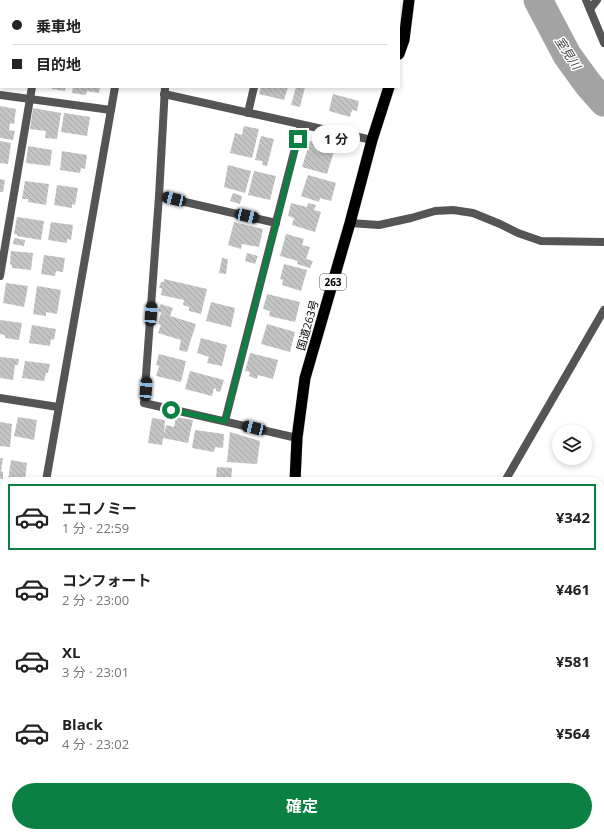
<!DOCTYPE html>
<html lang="ja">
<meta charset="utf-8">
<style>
body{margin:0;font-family:"Open Sans","Noto Sans JP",sans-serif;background:#f2f2f2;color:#222;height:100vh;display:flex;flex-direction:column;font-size:15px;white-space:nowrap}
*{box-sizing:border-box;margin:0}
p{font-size:13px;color:#767676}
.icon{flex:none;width:22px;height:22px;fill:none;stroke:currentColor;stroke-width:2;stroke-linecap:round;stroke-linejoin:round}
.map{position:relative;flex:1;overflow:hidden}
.drawer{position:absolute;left:0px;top:477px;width:604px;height:360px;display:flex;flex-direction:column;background:#fff;border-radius:12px 12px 0 0;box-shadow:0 2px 6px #0003}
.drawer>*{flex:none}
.top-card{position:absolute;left:0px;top:0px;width:400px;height:88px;box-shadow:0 2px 6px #0003;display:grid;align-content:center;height:88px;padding:0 12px;background:#fff}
.tools{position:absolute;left:552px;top:425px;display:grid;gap:8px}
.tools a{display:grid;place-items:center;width:40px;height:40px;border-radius:50%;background:#fff;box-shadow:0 2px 6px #0003;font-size:20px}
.end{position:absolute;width:18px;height:18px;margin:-9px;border:5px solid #0b8043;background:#fff;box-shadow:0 0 0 2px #fff}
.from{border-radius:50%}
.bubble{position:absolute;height:28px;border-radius:14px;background:#fff;box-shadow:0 2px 6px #0003;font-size:13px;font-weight:700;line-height:28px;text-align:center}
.car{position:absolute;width:12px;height:24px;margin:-12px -6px;border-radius:5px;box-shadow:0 0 3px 1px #0007;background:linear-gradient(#222 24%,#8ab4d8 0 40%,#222 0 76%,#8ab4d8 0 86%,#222 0)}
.top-card b{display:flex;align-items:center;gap:14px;height:38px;font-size:15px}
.top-card b+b{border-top:1px solid #e0e0e0}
.top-card i{width:10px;height:10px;background:#222}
ul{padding:7px 0 0;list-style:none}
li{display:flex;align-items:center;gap:12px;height:66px;margin:0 8px 6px;padding:0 4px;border:2px solid transparent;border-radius:0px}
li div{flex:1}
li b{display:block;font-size:15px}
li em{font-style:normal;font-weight:700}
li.selected{border-color:#0b8043}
li>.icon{width:36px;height:36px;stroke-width:1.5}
.primary-button{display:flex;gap:8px;margin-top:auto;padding:8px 12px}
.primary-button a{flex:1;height:46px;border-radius:24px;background:#0b8043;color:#fff;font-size:16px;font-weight:700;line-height:46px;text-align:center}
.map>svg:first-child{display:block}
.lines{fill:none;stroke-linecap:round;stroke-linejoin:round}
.river{stroke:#a3a3a3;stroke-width:29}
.building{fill:url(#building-back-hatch)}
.trunk-casing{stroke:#dbdbdb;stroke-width:12}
.minor{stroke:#555;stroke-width:8}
.trunk{stroke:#000;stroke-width:11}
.route{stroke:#0b8043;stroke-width:5}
.labels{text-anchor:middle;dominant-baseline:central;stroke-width:3;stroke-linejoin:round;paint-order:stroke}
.shield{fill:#fff;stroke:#4c4c4c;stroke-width:1}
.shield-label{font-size:10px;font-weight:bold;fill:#000}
.street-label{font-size:11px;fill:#000;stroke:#fff}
.water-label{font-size:12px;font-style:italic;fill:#444;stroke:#fff}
</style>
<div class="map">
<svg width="604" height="837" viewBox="0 0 604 837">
<defs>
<pattern id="building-back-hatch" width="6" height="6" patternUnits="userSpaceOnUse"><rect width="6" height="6" fill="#c4c4c4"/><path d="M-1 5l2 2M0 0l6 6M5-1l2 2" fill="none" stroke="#a7a7a7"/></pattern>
</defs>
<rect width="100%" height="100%" fill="#fff"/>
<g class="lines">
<polyline class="river" points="538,0 567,55 588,84 604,102"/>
</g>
<g class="building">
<polygon points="52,87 66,87 65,91 52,89"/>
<polygon points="73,87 100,87 99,93 87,91 86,95 72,93"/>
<polygon points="261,87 288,87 284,100 259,94"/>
<polygon points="296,87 305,87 300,107 291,105"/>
<polygon points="333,94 359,101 357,111 352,110 350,117 329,111"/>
<polygon points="0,106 16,109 14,124 10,123 9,130 15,131 13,140 0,138"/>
<polygon points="33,108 61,113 57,139 45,138 46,131 30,129"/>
<polygon points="64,113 90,117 87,136 61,132"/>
<polygon points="244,126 259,129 252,158 230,153 235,133 242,135"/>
<polygon points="261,136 274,139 267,166 262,165 263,161 255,160"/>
<polygon points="0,141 11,143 8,164 0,163"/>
<polygon points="310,141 335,148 327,174 302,167"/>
<polygon points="28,146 52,150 50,166 26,163"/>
<polygon points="62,151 87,155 85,169 81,168 80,173 60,170"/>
<polygon points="228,165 251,171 245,193 224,187"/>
<polygon points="254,171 276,176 270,200 248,195"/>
<polygon points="308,175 336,183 331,201 320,198 319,202 301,196"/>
<polygon points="0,179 5,180 3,192 0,192"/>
<polygon points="25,181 49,184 46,205 28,202 28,199 22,199"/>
<polygon points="57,185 78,188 75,205 72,204 72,208 54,205"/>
<polygon points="233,193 242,196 240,204 230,201"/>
<polygon points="291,203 307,207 308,203 316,205 314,210 321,212 315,232 292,225 294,218 288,216"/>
<polygon points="17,217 44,221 41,240 17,236 17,234 14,234"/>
<polygon points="51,222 73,225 71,240 67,239 67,243 48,240"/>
<polygon points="234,222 263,229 259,247 242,244 241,249 228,245"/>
<polygon points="286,234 304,239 302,245 310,247 306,259 313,261 310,268 297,264 298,261 280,256"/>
<polygon points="14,238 25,240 24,246 13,244"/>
<polygon points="11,251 33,253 31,270 12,268 12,265 10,264"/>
<polygon points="247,253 258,256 255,264 245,261"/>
<polygon points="44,255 65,258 63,272 56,271 55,276 41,274"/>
<polygon points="222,258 228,259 226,274 219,273"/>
<polygon points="284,264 307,270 301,291 282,285 283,280 280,279"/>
<polygon points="164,279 207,289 201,314 189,311 189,307 183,305 184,300 161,295 162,288 159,288 161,282 164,282"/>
<polygon points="6,283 28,286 24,307 3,303"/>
<polygon points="37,286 61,290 57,314 46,312 46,316 33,314"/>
<polygon points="267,294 300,302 295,322 269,316 270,311 263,309"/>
<polygon points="211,302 235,308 231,327 206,321"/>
<polygon points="161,304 173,308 170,316 196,324 187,352 179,350 181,340 158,333 161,325 158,324 161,313 168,316 158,311"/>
<polygon points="0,320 22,323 19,340 5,338 5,335 0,334"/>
<polygon points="267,324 295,332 290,352 261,344"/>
<polygon points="32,325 56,329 54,340 51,339 50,346 29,343"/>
<polygon points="201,338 227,345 222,366 207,363 209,357 197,353"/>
<polygon points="250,353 278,360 273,379 258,375 257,379 249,376 250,372 245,371"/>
<polygon points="159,354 186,361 181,382 156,376 159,366 156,365"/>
<polygon points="0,357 19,359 18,365 15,365 13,380 0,378"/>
<polygon points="25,361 50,364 48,373 46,373 44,381 22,378"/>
<polygon points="190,371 224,380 220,392 216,391 216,389 214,388 212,396 185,389"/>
<polygon points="18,417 37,420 34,440 14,436"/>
<polygon points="176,417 193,420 188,443 163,438 162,445 148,443 152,418 165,420 164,435 166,425 174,427"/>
<polygon points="0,422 12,424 10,447 0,446"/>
<polygon points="195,430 224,434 223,448 215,447 214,452 192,448"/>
<polygon points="230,432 260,441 257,464 227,462"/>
<polygon points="0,458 3,458 1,471 3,472 3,479 0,479"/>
<polygon points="11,460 27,463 25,481 8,481"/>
<polygon points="217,467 232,468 231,481 216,481"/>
<polygon points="0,517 4,518 4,548 0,548"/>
<rect x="0" y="566" width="4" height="30"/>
</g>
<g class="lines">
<g class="trunk-casing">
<g id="trunk">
<polyline points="399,54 404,40 409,0"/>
<polyline points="295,481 297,438 305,378 350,223 372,140 389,87"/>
<polyline points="182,837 185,833"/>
</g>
</g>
<g class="minor">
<polyline points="586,0 604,43"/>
<polyline points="46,1 46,0"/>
<polyline points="131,1 131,0"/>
<polyline points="173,1 173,0"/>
<polyline points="271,1 271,0"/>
<polyline points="590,9 597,0"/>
<polyline points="165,87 159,196 144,403 297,438"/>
<polyline points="164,94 372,140"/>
<polyline points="0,95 111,110"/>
<polyline points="248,113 254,87"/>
<polyline points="159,196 276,223"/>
<polyline points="350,223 379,225 411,218 435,211 453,210 473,213 500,224 518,233 541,241 604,242"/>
<polyline points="0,276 32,87"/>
<polyline points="0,398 58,407"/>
<polyline points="225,421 301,125"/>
<polyline points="46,481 115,87"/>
<polyline points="505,481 604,310"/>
<polyline points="0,507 4,507"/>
<polyline points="0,610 4,610"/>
<polyline points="0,714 4,712"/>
<polyline points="314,837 316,833"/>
</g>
<use href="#trunk" class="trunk"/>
</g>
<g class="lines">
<polyline class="route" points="171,410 225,421 298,139"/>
</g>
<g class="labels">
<rect class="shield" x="320" y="274" width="26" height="16" rx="3"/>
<g class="shield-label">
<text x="333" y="282">263</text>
</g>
<g class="street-label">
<text transform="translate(307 325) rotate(-74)">国道263号</text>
</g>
<g class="water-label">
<text transform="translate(568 53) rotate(57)">室見川</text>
</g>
</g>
</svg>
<div class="tools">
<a><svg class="icon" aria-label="layers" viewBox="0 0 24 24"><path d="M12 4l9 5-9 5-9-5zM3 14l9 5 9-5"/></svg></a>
</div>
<i class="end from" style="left:171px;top:410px"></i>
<i class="end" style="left:298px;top:139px"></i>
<div class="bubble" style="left:312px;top:125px;width:48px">1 分</div>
<i class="car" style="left:174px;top:199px;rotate:283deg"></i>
<i class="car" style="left:247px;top:216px;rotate:103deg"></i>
<i class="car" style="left:151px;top:314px;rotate:4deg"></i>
<i class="car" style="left:146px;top:389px;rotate:4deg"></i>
<i class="car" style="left:254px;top:428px;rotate:283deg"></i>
<div class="top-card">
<b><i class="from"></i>乗車地</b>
<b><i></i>目的地</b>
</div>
<section class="drawer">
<ul>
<li class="selected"><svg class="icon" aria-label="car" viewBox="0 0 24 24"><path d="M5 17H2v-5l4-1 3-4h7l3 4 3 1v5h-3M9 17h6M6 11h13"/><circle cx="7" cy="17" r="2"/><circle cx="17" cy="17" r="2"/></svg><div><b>エコノミー</b><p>1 分 · 22:59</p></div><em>¥342</em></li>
<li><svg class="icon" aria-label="car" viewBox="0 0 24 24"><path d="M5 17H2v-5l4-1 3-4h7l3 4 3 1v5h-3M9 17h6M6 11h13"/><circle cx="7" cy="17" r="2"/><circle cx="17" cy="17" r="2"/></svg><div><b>コンフォート</b><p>2 分 · 23:00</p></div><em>¥461</em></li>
<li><svg class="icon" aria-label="car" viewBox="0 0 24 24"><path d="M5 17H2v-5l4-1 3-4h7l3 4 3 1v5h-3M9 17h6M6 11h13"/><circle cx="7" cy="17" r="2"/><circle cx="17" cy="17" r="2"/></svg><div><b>XL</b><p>3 分 · 23:01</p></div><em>¥581</em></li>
<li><svg class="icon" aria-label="car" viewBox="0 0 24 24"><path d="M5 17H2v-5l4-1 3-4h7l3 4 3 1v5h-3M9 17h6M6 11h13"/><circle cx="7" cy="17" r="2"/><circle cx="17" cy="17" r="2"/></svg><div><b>Black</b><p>4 分 · 23:02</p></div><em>¥564</em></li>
</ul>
<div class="primary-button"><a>確定</a></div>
</section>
</div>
